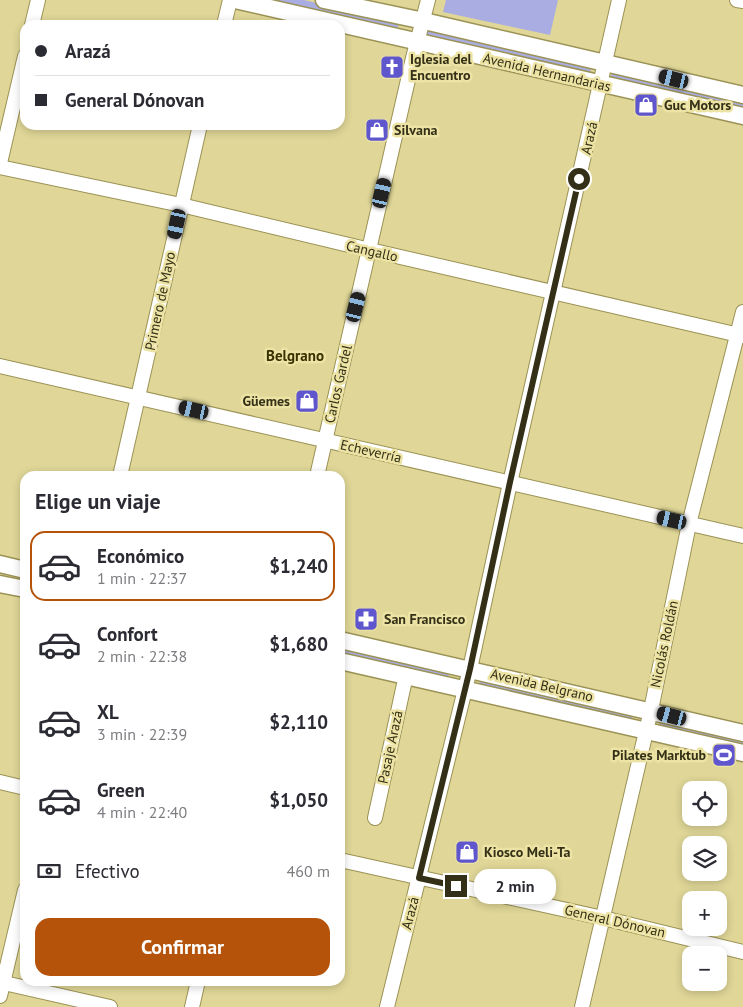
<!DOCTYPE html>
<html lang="es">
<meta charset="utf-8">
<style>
body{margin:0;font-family:"PT Sans",sans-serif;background:#f2f2f3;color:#2b2b33;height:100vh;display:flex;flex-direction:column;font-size:19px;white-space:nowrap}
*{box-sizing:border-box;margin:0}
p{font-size:16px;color:#7c7c81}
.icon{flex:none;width:28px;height:28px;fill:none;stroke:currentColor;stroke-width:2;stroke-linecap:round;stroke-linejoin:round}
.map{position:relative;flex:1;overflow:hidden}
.panel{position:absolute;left:20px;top:471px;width:325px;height:515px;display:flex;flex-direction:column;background:#fff;border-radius:15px;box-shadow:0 2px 8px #0003}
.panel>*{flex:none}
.guide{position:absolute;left:20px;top:20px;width:325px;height:110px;border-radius:15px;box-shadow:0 2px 8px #0003;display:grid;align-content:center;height:110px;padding:0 15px;background:#fff}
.tools{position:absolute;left:682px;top:781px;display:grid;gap:10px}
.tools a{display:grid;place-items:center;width:45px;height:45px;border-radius:10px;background:#fff;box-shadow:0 2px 8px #0003;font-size:25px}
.end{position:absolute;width:22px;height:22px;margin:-11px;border:6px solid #343017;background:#fff;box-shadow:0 0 0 2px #fff}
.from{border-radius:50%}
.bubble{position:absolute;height:35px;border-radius:15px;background:#fff;box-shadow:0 2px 8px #0003;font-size:16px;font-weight:700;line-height:35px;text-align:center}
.car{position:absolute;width:15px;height:30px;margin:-15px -8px;border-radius:6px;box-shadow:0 0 4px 1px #0007;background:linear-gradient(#222 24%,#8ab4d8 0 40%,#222 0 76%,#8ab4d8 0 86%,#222 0)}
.guide b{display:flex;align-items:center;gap:18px;height:48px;font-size:19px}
.guide b+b{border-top:1px solid #e1e1e2}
.guide i{width:12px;height:12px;background:#2b2b33}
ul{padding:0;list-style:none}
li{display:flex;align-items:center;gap:15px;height:70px;margin:0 10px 8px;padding:0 5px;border:2px solid transparent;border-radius:15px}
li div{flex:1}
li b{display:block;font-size:19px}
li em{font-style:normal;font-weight:700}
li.current{border-color:#b45309}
li>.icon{width:45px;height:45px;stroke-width:1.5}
h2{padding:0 15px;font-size:22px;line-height:60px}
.pay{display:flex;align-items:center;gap:12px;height:55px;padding:0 15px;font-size:19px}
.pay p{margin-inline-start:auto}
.cta{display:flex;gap:10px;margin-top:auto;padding:10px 15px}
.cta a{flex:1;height:58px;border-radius:15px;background:#b45309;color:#fff;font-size:20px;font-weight:700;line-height:58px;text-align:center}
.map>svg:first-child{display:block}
.green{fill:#a9ade2}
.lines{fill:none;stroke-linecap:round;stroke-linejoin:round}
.minor-casing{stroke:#9b9255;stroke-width:16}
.major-casing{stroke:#9b9255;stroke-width:19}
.minor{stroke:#fff;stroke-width:14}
.major{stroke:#fff;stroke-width:16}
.route{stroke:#343017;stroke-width:6}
.labels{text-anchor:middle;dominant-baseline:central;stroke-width:5;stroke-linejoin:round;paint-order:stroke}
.poi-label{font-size:14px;font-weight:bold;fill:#343017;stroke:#ece3a4;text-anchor:start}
.street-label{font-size:14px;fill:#343017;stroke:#ece3a4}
.neighbourhood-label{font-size:15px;font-weight:bold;fill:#383100;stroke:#ece3a4}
</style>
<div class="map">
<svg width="743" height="1007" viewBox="0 0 743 1007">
<rect width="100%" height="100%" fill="#dfd697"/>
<g class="green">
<polygon points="273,0 304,0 399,22 397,32 273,1"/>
<polygon points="446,0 558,0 550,35 443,12"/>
<polygon points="428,27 592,64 590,73 426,37"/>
<polygon points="613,70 743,100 743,111 610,79"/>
<polygon points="340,646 450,671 448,678 340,654"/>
<polygon points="480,681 633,715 631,724 478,688"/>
<polygon points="660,720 743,739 743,746 659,727"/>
</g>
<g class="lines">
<g class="minor-casing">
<g id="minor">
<polyline points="737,0 743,1"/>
<polyline points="32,25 38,0"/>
<polyline points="224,25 230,0"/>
<polyline points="0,163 25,56"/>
<polyline points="0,167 181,205 370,250 743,336"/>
<polyline points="0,366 743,536"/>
<polyline points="120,476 200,125"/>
<polyline points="317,476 413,58 428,0"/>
<polyline points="0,782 25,788"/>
<polyline points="375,818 406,675"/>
<polyline points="340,860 603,918 743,952"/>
<polyline points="0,982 110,1007"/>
<polyline points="0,996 25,890"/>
<polyline points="192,1007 198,981"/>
<polyline points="387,1007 470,669 510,483 619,0"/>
<polyline points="582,1007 651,710 689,524 743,312"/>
</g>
</g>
<g class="major-casing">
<g id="major">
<polyline points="235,0 743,116"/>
<polyline points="324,0 424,21 743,95"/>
<polyline points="0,564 25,570"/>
<polyline points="0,584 25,589"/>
<polyline points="340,640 743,733"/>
<polyline points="340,661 743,753"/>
</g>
</g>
<use href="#minor" class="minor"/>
<use href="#major" class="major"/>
</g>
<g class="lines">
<polyline class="route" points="456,886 419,878 470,669 510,482 579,179"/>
</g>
<defs>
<g id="church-square" transform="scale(1.25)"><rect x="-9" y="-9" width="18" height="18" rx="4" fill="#5f56ce" stroke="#ece3a4"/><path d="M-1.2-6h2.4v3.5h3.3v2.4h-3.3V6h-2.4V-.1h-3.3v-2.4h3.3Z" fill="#fff"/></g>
<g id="shop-square" transform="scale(1.25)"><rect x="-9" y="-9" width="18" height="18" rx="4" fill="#5f56ce" stroke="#ece3a4"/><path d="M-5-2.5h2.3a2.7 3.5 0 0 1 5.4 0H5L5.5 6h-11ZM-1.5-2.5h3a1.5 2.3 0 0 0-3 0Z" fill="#fff"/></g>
<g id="pharmacy-square" transform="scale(1.25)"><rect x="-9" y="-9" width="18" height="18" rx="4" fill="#5f56ce" stroke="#ece3a4"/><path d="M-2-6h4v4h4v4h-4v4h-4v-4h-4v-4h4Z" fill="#fff"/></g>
<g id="stadium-square" transform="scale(1.25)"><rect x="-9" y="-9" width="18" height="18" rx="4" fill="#5f56ce" stroke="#ece3a4"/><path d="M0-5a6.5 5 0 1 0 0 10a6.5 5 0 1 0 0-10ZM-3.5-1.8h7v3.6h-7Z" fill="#fff"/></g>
</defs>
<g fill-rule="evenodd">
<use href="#church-square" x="392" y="67"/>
<use href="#shop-square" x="646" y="105"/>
<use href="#shop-square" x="377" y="130"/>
<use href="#shop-square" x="307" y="401"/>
<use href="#pharmacy-square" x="366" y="619"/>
<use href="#stadium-square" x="724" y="755"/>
<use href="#shop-square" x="467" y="852"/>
</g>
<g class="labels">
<g class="poi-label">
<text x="410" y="59">Iglesia del<tspan x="410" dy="16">Encuentro</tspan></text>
<text x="664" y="105">Guc Motors</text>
<text x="394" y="130">Silvana</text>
<text x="290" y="401" text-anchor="end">Güemes</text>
<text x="384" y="619">San Francisco</text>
<text x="706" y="755" text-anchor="end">Pilates Marktub</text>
<text x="484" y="852">Kiosco Meli-Ta</text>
</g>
<g class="street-label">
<text transform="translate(547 72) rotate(13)">Avenida Hernandarias</text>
<text transform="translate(589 138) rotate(-77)">Arazá</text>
<text transform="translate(372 251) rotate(13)">Cangallo</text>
<text transform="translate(160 301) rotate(-78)">Primero de Mayo</text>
<text transform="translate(338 384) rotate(-77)">Carlos Gardel</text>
<text transform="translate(371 451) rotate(13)">Echeverría</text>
<text transform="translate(664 644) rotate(-78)">Nicolás Roldán</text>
<text transform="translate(542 685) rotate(13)">Avenida Belgrano</text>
<text transform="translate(390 747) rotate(-78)">Pasaje Arazá</text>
<text transform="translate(410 913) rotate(-76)">Arazá</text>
<text transform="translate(615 921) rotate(13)">General Dónovan</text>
</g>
<g class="neighbourhood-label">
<text x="295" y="355">Belgrano</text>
</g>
</g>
</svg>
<div class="tools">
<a><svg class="icon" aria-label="locate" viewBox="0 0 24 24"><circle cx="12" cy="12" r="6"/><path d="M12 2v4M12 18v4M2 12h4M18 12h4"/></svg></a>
<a><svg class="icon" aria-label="layers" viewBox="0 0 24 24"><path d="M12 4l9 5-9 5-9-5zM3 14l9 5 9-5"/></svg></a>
<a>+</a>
<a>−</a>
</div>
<i class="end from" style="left:579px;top:179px"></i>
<i class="end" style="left:456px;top:886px"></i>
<div class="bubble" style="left:474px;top:869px;width:82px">2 min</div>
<i class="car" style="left:674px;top:79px;rotate:284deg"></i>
<i class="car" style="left:382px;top:193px;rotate:13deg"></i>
<i class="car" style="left:177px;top:224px;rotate:192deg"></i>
<i class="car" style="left:356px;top:307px;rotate:14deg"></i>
<i class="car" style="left:194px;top:410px;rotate:283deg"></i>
<i class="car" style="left:672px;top:520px;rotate:283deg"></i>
<i class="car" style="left:672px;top:716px;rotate:285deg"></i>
<div class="guide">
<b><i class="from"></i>Arazá</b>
<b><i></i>General Dónovan</b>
</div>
<section class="panel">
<h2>Elige un viaje</h2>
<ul>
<li class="current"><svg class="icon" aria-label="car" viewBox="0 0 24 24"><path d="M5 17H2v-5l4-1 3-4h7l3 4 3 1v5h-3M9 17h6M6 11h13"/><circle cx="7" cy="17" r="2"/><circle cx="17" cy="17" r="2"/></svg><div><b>Económico</b><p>1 min · 22:37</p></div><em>$1,240</em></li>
<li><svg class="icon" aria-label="car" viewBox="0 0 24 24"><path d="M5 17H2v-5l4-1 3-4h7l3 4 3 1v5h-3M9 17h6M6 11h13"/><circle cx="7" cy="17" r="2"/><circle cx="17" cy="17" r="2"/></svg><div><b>Confort</b><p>2 min · 22:38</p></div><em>$1,680</em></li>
<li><svg class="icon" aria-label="car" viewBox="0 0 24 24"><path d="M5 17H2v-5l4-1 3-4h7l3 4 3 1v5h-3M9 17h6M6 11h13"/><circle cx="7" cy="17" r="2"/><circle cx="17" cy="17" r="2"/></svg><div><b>XL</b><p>3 min · 22:39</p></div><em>$2,110</em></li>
<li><svg class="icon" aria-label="car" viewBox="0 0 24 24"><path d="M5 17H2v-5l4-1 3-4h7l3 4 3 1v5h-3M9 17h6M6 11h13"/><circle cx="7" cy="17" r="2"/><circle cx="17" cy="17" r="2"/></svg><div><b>Green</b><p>4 min · 22:40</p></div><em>$1,050</em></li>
</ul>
<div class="pay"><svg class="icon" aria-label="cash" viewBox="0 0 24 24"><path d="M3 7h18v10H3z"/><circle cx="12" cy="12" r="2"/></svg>Efectivo<p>460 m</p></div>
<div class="cta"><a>Confirmar</a></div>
</section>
</div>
